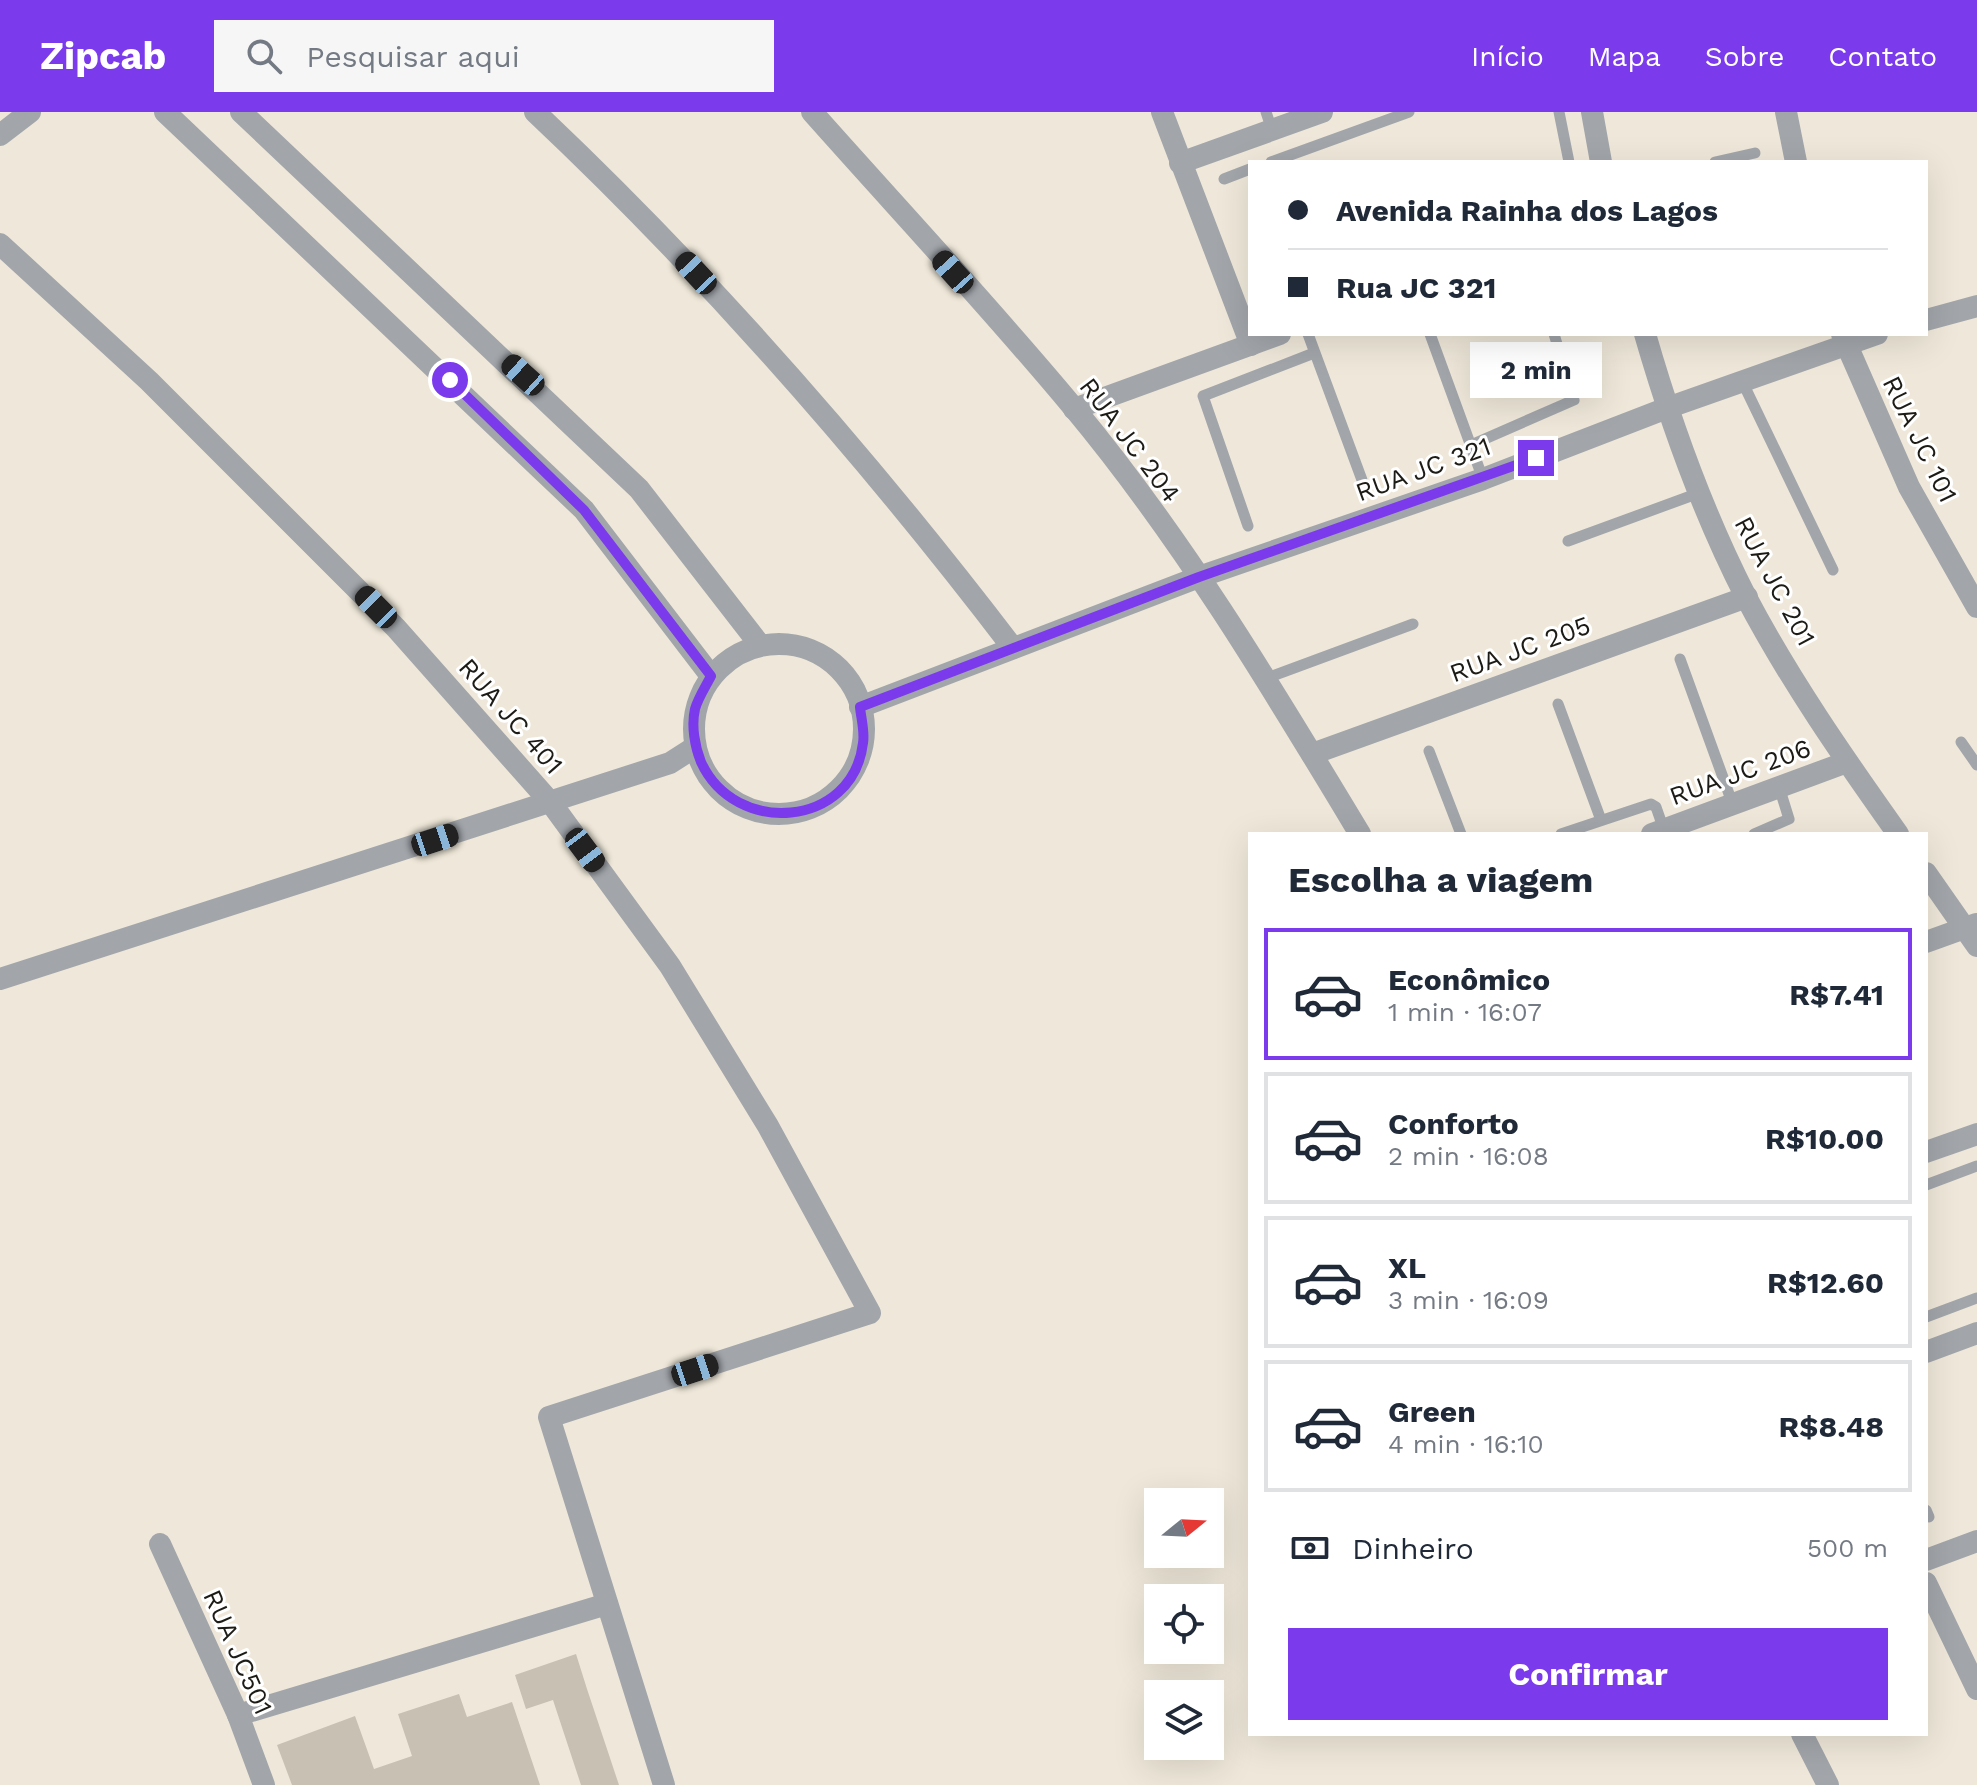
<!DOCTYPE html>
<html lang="pt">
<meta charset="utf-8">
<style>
body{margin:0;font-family:"Work Sans",sans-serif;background:#f6f6f7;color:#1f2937;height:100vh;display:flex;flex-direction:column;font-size:30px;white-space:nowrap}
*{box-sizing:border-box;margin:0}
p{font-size:26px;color:#747a83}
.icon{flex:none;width:44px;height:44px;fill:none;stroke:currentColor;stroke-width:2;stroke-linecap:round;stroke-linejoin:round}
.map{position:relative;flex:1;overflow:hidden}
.panel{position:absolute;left:1248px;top:720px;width:680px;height:904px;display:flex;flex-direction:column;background:#fff;border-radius:0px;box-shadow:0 8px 32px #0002}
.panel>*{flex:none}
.banner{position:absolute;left:1248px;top:48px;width:680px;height:176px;border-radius:0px;box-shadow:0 8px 32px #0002;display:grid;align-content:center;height:176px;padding:0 40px;background:#fff}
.needle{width:52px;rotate:72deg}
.controls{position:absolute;left:1144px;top:1376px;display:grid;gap:16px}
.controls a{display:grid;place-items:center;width:80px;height:80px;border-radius:0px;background:#fff;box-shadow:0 8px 32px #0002;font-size:40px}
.end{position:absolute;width:36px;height:36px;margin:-18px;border:10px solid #7c3aed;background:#fff;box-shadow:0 0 0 4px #fff}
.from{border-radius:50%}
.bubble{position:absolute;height:56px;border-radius:0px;background:#fff;box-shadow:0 8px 32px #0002;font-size:26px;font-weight:700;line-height:56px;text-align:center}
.car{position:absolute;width:24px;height:48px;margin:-24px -12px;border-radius:10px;box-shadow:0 0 6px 2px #0007;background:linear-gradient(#222 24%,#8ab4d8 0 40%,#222 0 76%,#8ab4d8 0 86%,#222 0)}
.banner b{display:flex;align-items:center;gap:28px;height:76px;font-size:30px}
.banner b+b{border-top:2px solid #e0e1e3}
.banner i{width:20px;height:20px;background:#1f2937}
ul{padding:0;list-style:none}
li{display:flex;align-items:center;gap:24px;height:132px;margin:0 16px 12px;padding:0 24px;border:4px solid #e0e1e3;border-radius:0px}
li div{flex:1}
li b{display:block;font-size:30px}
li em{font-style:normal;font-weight:700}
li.active{border-color:#7c3aed}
li>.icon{width:72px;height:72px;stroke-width:1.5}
h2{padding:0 40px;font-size:36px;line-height:96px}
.pay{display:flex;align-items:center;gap:20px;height:88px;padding:0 40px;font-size:30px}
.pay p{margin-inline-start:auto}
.button{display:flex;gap:16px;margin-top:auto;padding:16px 40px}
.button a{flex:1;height:92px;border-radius:0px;background:#7c3aed;color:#fff;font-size:32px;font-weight:700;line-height:92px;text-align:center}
header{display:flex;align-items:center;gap:48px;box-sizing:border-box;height:112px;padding:0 40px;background:#7c3aed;color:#fff}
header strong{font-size:38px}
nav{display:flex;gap:44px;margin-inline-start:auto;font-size:28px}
.search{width:560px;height:72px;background:#f6f6f7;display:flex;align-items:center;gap:20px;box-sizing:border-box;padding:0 28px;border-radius:0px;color:#747a83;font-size:30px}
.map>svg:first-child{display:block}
.building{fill:#c7c0b3}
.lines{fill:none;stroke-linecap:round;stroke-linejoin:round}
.service{stroke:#a2a6ab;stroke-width:11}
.minor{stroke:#a2a6ab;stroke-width:22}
.route{stroke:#7c3aed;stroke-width:10}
.labels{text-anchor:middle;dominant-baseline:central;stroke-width:6;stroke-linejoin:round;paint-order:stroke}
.street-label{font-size:26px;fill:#1d1b16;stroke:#fff}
</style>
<header>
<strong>Zipcab</strong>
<div class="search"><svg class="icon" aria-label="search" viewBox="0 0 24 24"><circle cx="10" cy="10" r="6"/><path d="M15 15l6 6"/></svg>Pesquisar aqui</div>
<nav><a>Início</a><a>Mapa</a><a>Sobre</a><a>Contato</a></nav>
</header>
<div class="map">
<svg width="1977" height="1673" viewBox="0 0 1977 1673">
<rect width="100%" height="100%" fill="#efe8da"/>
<g class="building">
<polygon points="576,1542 587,1577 619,1673 581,1673 553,1588 526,1597 515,1563"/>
<polygon points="459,1582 467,1605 512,1590 540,1673 292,1673 277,1633 355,1604 374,1657 412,1644 398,1602"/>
</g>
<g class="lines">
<g class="service">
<polyline points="1266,0 1272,18"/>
<polyline points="1559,0 1569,50"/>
<polyline points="1271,50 1409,0"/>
<polyline points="1715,50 1755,41"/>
<polyline points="1224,67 1250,57"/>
<polyline points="1308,222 1362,368"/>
<polyline points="1430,222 1483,367"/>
<polyline points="1742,269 1833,458"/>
<polyline points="1471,333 1574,288 1554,222"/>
<polyline points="1248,414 1203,284 1314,241"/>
<polyline points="1568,429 1699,381"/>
<polyline points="1680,547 1733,693"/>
<polyline points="1267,566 1413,512"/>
<polyline points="1558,592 1601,708"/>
<polyline points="1961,630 1977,653"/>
<polyline points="1429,639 1461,722"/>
<polyline points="1561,722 1651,692 1656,695 1664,718"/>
<polyline points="1754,722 1789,707 1780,678"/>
<polyline points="1926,1073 1977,1054"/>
<polyline points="1926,1205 1977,1186"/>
<polyline points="1926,1398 1929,1405"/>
</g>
<g class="minor">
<polyline points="165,0 584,398 711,564"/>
<polyline points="241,0 639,377 760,533"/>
<path d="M535 0C710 165 867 345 1013 536"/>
<path d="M812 0C899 98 989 194 1073 295 1183 427 1272 576 1360 722"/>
<polyline points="1162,0 1251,233"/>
<polyline points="1592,0 1601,50"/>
<polyline points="1786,0 1796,50"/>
<polyline points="0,23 30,0"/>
<polyline points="1180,51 1322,0"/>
<polyline points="0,132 149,269 396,516 551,691 670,854 768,1014 870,1201 549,1305 664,1673"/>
<polyline points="1926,208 1977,194"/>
<path d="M1645 222C1671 312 1703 401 1746 485 1789 567 1844 646 1898 722"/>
<polyline points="1842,222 1909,375 1977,495"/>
<polyline points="1074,297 1280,222"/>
<circle cx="779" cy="617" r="85"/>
<polyline points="860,595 1199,465 1483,367 1667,296 1877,222"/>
<polyline points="1312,642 1747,485"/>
<polyline points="1652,722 1847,650"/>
<polyline points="1926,761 1977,834"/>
<polyline points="1926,830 1976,812"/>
<polyline points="0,867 670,651 695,635"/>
<polyline points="1926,1040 1977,1022"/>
<polyline points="1926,1240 1977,1221"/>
<polyline points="160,1432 238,1603 264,1673"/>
<polyline points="1926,1448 1977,1429"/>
<polyline points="1926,1471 1977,1577"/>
<polyline points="238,1603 607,1492"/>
<polyline points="1802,1622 1828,1673"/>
</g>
</g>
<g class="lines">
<path class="route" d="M450 268 584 398 711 564C706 574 698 586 695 597 691 614 695 635 701 650 735 725 853 716 863 631 865 620 861 606 860 595L1199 465 1536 346"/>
</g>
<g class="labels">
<g class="street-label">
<text transform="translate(1920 327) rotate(64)">RUA JC 101</text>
<text transform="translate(1130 328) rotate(53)">RUA JC 204</text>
<text transform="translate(1423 357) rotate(-20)">RUA JC 321</text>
<text transform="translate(1775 469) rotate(62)">RUA JC 201</text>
<text transform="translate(1520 537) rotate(-20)">RUA JC 205</text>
<text transform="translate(511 604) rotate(49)">RUA JC 401</text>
<text transform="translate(1740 660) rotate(-20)">RUA JC 206</text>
<text transform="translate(238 1540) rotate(66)">RUA JC501</text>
</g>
</g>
</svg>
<div class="controls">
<a><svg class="needle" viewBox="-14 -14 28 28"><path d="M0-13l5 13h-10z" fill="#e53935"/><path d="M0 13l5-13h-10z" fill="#747a83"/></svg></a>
<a><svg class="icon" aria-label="locate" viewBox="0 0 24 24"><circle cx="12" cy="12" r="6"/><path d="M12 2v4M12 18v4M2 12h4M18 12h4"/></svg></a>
<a><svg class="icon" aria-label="layers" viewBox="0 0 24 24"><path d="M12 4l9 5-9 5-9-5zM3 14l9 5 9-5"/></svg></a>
</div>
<i class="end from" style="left:450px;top:268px"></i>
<i class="end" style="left:1536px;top:346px"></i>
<div class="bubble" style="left:1470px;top:230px;width:132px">2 min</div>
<i class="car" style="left:953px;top:160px;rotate:318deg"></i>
<i class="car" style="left:696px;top:161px;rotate:317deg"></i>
<i class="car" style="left:523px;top:263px;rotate:312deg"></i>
<i class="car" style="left:376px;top:495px;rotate:315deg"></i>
<i class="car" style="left:435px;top:728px;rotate:72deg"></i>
<i class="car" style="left:585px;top:738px;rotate:143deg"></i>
<i class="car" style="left:695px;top:1258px;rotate:72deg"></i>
<div class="banner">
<b><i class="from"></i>Avenida Rainha dos Lagos</b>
<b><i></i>Rua JC 321</b>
</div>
<section class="panel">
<h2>Escolha a viagem</h2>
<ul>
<li class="active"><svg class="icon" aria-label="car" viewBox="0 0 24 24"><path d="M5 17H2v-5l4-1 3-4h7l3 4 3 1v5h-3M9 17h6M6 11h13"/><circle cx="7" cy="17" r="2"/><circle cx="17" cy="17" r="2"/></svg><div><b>Econômico</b><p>1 min · 16:07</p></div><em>R$7.41</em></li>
<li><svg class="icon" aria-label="car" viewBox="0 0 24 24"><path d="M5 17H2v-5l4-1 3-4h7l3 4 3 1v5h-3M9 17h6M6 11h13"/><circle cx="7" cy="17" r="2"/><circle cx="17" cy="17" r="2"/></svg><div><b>Conforto</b><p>2 min · 16:08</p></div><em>R$10.00</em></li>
<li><svg class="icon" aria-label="car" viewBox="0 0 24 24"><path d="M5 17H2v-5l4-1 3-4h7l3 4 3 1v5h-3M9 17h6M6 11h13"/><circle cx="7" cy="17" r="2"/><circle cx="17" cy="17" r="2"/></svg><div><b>XL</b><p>3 min · 16:09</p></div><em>R$12.60</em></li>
<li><svg class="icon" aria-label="car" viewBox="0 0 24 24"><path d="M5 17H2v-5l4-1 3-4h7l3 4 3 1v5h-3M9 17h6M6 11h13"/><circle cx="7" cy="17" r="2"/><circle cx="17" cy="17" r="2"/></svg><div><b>Green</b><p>4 min · 16:10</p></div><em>R$8.48</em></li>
</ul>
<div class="pay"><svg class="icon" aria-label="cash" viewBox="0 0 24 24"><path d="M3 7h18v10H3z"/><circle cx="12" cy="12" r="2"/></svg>Dinheiro<p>500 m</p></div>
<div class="button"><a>Confirmar</a></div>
</section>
</div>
